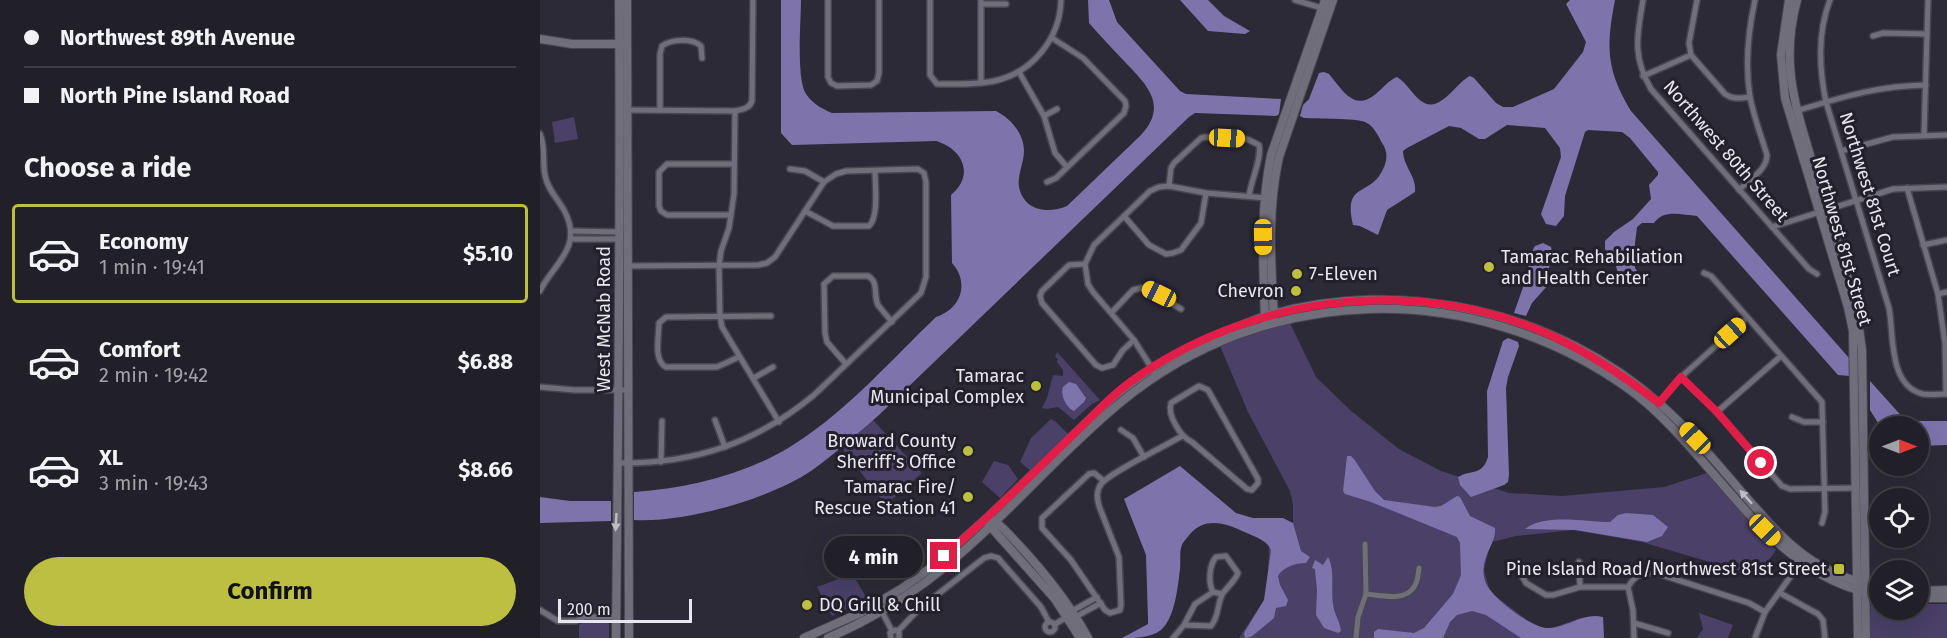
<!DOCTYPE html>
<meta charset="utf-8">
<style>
body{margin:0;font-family:"Fira Sans",sans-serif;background:#2d2d34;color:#f1f3f6;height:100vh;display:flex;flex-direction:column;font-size:22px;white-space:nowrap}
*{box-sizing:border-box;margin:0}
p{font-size:20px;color:#a2a3a8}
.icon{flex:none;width:33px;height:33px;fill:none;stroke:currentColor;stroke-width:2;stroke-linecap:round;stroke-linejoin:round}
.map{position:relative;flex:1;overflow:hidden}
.drawer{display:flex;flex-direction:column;background:#212028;width:540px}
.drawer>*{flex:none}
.guide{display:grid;align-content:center;height:132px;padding:0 24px;background:#212028}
.needle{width:39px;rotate:90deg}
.controls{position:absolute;left:1329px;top:416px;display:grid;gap:12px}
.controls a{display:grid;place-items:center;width:60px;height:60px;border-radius:50%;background:#212028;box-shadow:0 6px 24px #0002,0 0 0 2px #3e3e45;font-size:30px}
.scale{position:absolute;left:18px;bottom:15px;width:134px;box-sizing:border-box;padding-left:6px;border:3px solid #e8e7ef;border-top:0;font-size:16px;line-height:21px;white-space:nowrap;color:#e8e7ef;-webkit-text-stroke:4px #23202b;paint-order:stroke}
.end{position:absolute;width:27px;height:27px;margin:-14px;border:8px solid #e11d48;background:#fff;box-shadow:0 0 0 3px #fff}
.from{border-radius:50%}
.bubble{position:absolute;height:42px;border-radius:21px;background:#212028;box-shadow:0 6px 24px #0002,0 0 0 2px #3e3e45;font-size:20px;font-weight:700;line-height:42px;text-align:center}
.car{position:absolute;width:18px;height:36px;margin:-18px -9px;border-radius:8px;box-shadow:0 0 4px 2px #0007;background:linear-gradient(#f5c518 24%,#345 0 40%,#f5c518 0 76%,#345 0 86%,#f5c518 0)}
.guide b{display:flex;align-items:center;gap:21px;height:57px;font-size:22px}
.guide b+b{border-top:2px solid #3e3e45}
.guide i{width:15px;height:15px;background:#f1f3f6}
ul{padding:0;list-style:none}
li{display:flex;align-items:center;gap:18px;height:99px;margin:0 12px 9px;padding:0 12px;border:3px solid transparent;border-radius:6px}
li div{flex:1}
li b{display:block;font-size:22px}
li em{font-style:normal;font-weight:700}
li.selected{border-color:#bdbf42}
li>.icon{width:54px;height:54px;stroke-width:1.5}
h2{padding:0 24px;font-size:27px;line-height:72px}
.cta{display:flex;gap:12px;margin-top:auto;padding:12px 24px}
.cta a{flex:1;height:69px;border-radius:36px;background:#bdbf42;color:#111;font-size:24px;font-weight:700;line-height:69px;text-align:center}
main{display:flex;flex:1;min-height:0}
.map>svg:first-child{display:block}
.green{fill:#4a4068}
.water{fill:#7f73ac}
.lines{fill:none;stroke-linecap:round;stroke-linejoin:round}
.street-casing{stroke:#48464f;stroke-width:8}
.secondary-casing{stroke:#48464f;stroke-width:10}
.street{stroke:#716e7c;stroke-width:5}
.secondary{stroke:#716e7c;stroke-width:8}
.oneway{fill:#bebdc7}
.route{stroke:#e11d48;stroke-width:8}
.poi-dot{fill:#bdbf42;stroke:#23202b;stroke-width:2}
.labels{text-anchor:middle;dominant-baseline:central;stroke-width:6;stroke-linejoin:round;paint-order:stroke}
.street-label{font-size:18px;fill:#e8e7ef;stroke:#23202b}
.poi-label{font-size:18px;fill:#e8e7ef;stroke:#23202b;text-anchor:end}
</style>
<main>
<section class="drawer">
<div class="guide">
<b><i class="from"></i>Northwest 89th Avenue</b>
<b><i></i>North Pine Island Road</b>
</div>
<h2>Choose a ride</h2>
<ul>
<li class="selected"><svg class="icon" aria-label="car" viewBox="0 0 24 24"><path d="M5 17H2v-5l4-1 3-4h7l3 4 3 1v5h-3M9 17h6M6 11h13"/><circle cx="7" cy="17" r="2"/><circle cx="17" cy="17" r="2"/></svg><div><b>Economy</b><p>1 min · 19:41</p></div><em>$5.10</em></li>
<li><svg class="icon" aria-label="car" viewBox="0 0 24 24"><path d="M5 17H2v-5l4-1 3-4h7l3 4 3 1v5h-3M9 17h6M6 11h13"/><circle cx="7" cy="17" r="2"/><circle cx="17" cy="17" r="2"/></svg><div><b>Comfort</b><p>2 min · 19:42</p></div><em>$6.88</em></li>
<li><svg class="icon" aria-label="car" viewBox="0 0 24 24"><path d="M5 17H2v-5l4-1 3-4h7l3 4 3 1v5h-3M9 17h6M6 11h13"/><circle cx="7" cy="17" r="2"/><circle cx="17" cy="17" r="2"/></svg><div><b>XL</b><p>3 min · 19:43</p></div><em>$8.66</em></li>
</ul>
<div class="cta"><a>Confirm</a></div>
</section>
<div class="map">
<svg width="1407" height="638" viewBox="0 0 1407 638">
<rect width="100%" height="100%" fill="#2c2a36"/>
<g class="green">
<polygon points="34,117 38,139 15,143 12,122"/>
<polygon points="750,323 776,377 810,410 859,449 901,471 969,493 1022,496 1124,487 1167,473 1236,550 1217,576 1102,542 1033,530 976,536 952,542 949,548 944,570 950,592 987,620 1002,628 1012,628 1041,618 1063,617 1064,638 699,638 724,600 728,575 729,545 753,523 753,504 750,491 708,412 680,346 704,336"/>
<polygon points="517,352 560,400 552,404 534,420 518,407 507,409 502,408 507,398 513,375 523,376 523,370 517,362 518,359 515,357"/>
<polygon points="511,419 516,422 530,436 492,472 480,462 491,438"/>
<polygon points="333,420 382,473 346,505 302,448"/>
<polygon points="454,461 468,465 478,479 460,498 442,482"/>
<polygon points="312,574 327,598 292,616 277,587"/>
<polygon points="1339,603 1340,609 1378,609 1379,604 1407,604 1407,638 1329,638 1331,604"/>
<polygon points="1159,613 1193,625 1188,638 1157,638 1163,629"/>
<polygon points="43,622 69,622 69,638 39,638 39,625"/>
</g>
<g class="water">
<path d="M241 0H261C261 21 256 78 266 94 273 104 281 108 292 113L456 111C470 118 484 133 484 151 484 163 477 175 479 187 484 211 508 214 527 206L601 135C629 105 606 84 584 61 572 48 560 36 549 23L548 0H569L577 22 640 91 646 94 741 99 739 114 736 116 655 113 649 117 339 415C317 434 295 454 271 471 229 499 145 523 94 520V492C150 488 209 474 256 443 309 409 351 360 396 317 421 309 430 283 412 263L411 195C435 175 423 149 396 141L252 145 241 133Z"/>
<polygon points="640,0 668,0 684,16 710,31 705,34 668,31"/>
<path d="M1030 0H1075C1066 47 1066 69 1091 111L1310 359V376L1298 375 1157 216C1141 215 1124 209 1114 223H1102L1097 227 1095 243V268L1098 272 1110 277 1108 280C1099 283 1087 282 1079 277L1076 266 1065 249V241L1074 232 1093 219 1111 199 1109 185 1118 175V172L1090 138 1082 132 1048 130 1045 132 1025 196 1024 216 1016 226 1006 224 1001 214 1021 157 1020 148 1005 128 967 125 945 139H939L921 128 909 126 867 148 863 151C863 166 877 177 875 192L847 210 838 235 820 226 813 225C803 183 828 196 841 173 847 163 849 153 842 143 838 135 833 125 825 122 816 118 776 119 764 118L760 116 763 105 769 99 779 73 784 72 789 74C804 92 815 113 838 92 844 87 849 80 857 77 867 83 872 94 881 101 900 115 915 83 930 76L934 78 956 103 963 107H973L1014 89 1043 52 1046 42 1026 4Z"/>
<polygon points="1003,243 1011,247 1012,251 1009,269 1010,280 1008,285 992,303 986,316 974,313 975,310 987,276 990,255 995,246"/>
<path d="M968 338 978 342 979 346 968 377 966 388 969 475 968 482 964 485 931 497 920 485 918 477C932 469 942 476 948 457L947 391 963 341Z"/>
<polygon points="1330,381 1366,421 1407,421 1407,445 1379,446 1378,426 1340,426 1330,410"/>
<path d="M529 382 536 384 546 398 544 402 534 411C526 408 520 394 523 387Z"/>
<path d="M807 456H811L814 459 835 491 844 500 895 507 901 506 917 496 920 497 930 516 955 528C957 545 938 557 945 581 950 597 993 630 1010 628 1028 627 1044 612 1063 617L1064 638H981L946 615 932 611 917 615 910 622 903 638H834V632L838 629 874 633 884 628 913 594 921 575 920 543 917 537 831 502 805 494 803 491Z"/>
<path d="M640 466 696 513 713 518H743L753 523 761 551 770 557 766 563C755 563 743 567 738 576L740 585 748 600 746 606 736 608 734 618 711 637 705 638 704 633 724 600 731 550C727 539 710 535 700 530 683 522 664 518 650 534 647 538 643 542 642 545 639 552 641 561 640 569 638 586 635 618 621 630 610 638 596 638 582 638L608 624V619L606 555 584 499Z"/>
<polygon points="0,497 30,501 71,501 71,521 0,523"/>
<path d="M1086 513 1113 515 1128 527 1122 536 1107 542 1036 530 985 529C1005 513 1046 522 1070 522L1078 515Z"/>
<path d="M788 557C795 569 791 590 793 604 794 614 800 621 801 631L798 633 784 628 776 615 777 590 775 569 772 568 775 560 783 565Z"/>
</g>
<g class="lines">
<g class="street-casing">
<g id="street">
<polyline points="288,0 288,77 291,83 297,86 331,85 337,81 339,73 339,0"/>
<path d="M390 0V75L397 84C416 84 436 85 454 81 492 73 520 39 521 0"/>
<polyline points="441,0 441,83"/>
<polyline points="755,0 785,9"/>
<path d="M1103 0C1097 36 1092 56 1111 89L1269 269 1277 274"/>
<path d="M1157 0 1149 43 1151 55 1185 94C1193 100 1200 98 1210 97"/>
<path d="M1290 0C1277 33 1279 68 1286 102L1349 308C1354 334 1348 386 1383 394 1391 395 1399 394 1407 394"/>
<polyline points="441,4 466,4"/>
<polyline points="1333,36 1343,33 1387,34"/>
<polyline points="479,72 504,116 515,153 527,167"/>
<polyline points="1103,76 1151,55"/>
<path d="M87 110 195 111C203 109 209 109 212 101L213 0"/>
<path d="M120 110V54L122 46C131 39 152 38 161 46L162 58"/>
<polyline points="195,111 194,194 189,228 181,251 179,266 180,316 182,327 239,422"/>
<path d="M1256 111C1303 97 1336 86 1386 85"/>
<polyline points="504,116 517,109"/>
<path d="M0 134C6 147 2 161 5 175 7 189 19 200 25 212 43 248 14 263 0 291"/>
<polyline points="1384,135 1388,0"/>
<polyline points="1301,151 1353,137 1407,135"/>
<polyline points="507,182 516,178 584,113 586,106 585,101 543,58 512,38"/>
<path d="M629 186 631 168 634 163 661 138 666 137 707 139 719 145C722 159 711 180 709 196"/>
<polyline points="1367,188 1398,294 1405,343 1406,394"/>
<path d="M1199 190C1209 180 1227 170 1227 155 1221 136 1214 117 1210 97 1205 65 1208 32 1215 0"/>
<path d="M265 211 293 226H329C339 217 335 185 335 171"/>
<polyline points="191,215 127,215 121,211 119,206 119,172 127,164 194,164"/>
<polyline points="584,216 609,245 626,254 633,253 641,250 661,223 666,193"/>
<polyline points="1232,227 1353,189 1407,187"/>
<polyline points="31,231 80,232"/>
<polyline points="31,239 80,239"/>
<polyline points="1383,245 1407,240"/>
<polyline points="545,264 548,284 553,292 594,340 616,375"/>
<polyline points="87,266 218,265 227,263 235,257 284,182"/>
<polyline points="1164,273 1171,276 1282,402 1285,512 1282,523"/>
<polyline points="1398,294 1407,292"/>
<polyline points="572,312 593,290 605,287 641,309"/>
<polyline points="594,340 583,350 573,365 562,368 556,365 502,303 500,296 502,291 529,265 545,264 554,245 610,191 619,187 629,186 666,193 727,198"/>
<path d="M199 357 177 367H126C113 361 119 335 119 323L126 317 231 316"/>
<path d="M306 364 287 342 285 333 284 284 293 276H328C339 282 333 294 338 305 342 310 347 316 352 322"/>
<polyline points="1141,377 1177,412 1242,486 1250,489 1316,488"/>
<polyline points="214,378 233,367"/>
<path d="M659 386 668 390 718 479V483L712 490 707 489 652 442C641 437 627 416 631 403Z"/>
<polyline points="0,387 35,390 87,390"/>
<polyline points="1118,404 1141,377 1207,318"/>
<polyline points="1177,412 1241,356"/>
<polyline points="1252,417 1264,422 1283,422"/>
<polyline points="175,420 185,447"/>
<polyline points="581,430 593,438 604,457"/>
<polyline points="121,462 122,421"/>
<path d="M79 463C154 464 216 443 274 395L381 293 386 277V182L384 173 378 169 306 171 296 174 284 182 265 171 250 169"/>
<path d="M564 481 554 473 549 474 502 518V528L531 560 565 610 570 613 580 610 581 605 579 557 559 506C557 498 556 491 561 484 569 473 627 445 642 436"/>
<polyline points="1039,562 1040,587"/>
<path d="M977 567 986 583 1006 595H1013L1040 587H1088C1095 575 1102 572 1116 573L1209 603 1225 612"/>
<polyline points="1088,587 1093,610 1094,638"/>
<polyline points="1240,593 1278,614 1283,620 1285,638"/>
<path d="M826 594C840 595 865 602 874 587 878 582 878 574 879 568"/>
<polyline points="0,610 18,621 36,621 44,617 76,617"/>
<polyline points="341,610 352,631"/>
<polyline points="535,617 561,603"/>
<circle cx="510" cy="627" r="5"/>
<polyline points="1094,623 1128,633"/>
<polyline points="515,624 527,617 532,611 557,597"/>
<path d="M644 625 671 626C679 617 677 603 683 593 688 586 695 581 698 573L686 556 676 557C669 565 668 583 673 592L682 594"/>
<polyline points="358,631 379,609 444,558 451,556 458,558 501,607 509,622"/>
<polyline points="351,638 350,633 355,630 359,632 359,638"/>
<polyline points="633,638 644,625 655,604 673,592"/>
<polyline points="816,638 818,617 826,594 825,544"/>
<polyline points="1215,638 1225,612 1261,562"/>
</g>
</g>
<g class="secondary-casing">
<g id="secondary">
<polyline points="87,0 89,638"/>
<polyline points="1249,0 1241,55 1245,98 1308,307 1313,331 1318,638"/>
<path d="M1257 0C1240 63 1255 105 1273 165 1291 226 1315 287 1322 350L1326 638"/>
<polyline points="0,39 32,44 82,44"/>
<path d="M734 318C731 264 727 210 739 157L793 0"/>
<path d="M725 319C723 264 720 209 731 155L785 0"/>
<path d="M451 519C461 524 470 536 478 544 505 573 529 603 548 638"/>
<polyline points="449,525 515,599 540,638"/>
<polyline points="1378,591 1407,590"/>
<polyline points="1378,598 1407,598"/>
<path d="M76 638C78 425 81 213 79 0"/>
<path d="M264 638 320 613 361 589 393 566 447 518 571 399C603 371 641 350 680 334 695 328 710 321 726 316 860 276 1017 311 1121 405 1155 435 1183 471 1213 505 1226 519 1239 535 1254 547 1278 568 1309 581 1340 587"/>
<path d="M288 638C323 623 356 604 387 581 457 528 513 458 581 402 727 282 933 279 1086 387 1173 448 1226 578 1340 595"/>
</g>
</g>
<use href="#street" class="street"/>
<use href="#secondary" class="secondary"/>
</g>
<defs><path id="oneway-solid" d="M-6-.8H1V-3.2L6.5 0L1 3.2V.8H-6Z" transform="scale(1.5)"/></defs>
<g class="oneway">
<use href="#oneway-solid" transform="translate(1206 497) rotate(-132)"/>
<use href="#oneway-solid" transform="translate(76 522) rotate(93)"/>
</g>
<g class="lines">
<path class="route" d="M404 556C450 517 492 474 536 432 553 416 570 397 589 383 708 296 873 274 1008 334 1048 352 1084 376 1119 403L1141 377 1177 412 1221 463"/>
</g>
<g class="poi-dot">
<circle cx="949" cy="267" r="6"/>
<circle cx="757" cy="274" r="6"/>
<circle cx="756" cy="291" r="6"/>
<circle cx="496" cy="386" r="6"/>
<circle cx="428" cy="451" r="6"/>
<circle cx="428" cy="497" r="6"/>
<rect x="1293" y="563" width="12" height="12" rx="3"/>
<circle cx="267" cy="605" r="6"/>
</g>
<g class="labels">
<g class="street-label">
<text transform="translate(1186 151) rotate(49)">Northwest 80th Street</text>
<text transform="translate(1330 194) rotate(73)">Northwest 81st Court</text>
<text transform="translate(1302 241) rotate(74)">Northwest 81st Street</text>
<text transform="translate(64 319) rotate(-90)">West McNab Road</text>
</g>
<g class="poi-label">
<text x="961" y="257" text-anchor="start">Tamarac Rehabiliation<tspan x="961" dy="21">and Health Center</tspan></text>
<text x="769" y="274" text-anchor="start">7-Eleven</text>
<text x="744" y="291">Chevron</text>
<text x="484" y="376">Tamarac<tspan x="484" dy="21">Municipal Complex</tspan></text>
<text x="416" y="441">Broward County<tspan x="416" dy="21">Sheriff's Office</tspan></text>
<text x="416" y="487">Tamarac Fire/<tspan x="416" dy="21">Rescue Station 41</tspan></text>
<text x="1287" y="569">Pine Island Road/Northwest 81st Street</text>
<text x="279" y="605" text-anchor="start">DQ Grill &amp; Chill</text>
</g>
</g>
</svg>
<div class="controls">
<a><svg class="needle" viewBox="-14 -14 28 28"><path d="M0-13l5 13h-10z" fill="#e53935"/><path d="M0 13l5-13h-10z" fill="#a2a3a8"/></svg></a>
<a><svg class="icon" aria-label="locate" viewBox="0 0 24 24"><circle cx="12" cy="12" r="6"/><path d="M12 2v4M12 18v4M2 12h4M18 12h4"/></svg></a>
<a><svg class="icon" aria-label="layers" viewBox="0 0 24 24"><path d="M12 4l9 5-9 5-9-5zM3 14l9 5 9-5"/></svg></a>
</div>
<div class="scale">200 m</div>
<i class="end from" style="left:1221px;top:463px"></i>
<i class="end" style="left:404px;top:556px"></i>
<div class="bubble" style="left:284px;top:536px;width:99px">4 min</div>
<i class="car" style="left:687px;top:138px;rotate:93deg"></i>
<i class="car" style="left:723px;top:237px;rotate:179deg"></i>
<i class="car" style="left:619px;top:294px;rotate:296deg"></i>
<i class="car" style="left:1190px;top:333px;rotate:48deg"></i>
<i class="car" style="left:1155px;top:438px;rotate:316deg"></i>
<i class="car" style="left:1225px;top:530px;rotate:135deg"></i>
</div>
</main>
